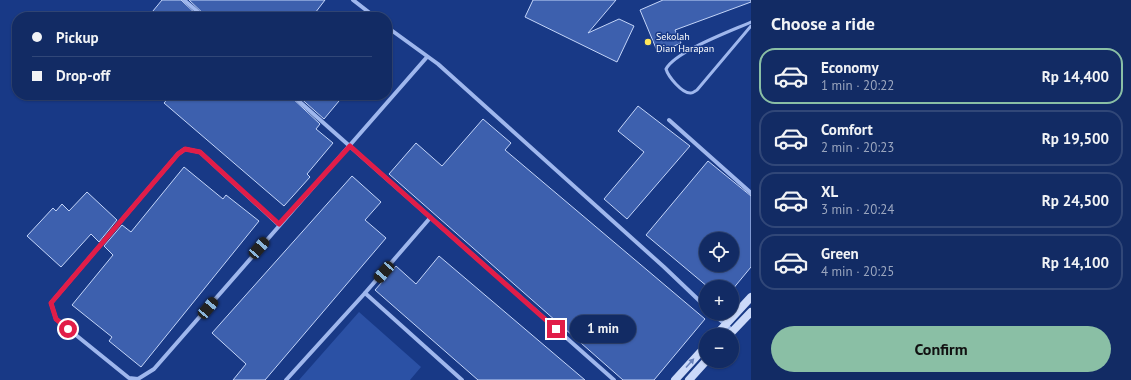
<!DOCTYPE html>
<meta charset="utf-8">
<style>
body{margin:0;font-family:"PT Sans",sans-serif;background:#1b336a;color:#f1f3f6;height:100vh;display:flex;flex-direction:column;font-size:15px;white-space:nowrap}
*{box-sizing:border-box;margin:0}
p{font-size:13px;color:#9ca7bf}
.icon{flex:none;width:22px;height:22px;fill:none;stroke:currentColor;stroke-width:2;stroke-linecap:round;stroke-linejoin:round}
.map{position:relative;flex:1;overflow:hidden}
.sheet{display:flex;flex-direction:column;background:#122b64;width:380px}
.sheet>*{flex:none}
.banner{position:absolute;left:12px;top:12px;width:380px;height:88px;border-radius:16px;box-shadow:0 1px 3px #0004,0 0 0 1px #314778;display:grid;align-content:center;height:88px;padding:0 20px;background:#122b64}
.fabs{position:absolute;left:699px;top:232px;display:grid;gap:8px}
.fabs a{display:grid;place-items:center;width:40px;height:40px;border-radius:50%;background:#122b64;box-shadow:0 1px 3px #0004,0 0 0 1px #314778;font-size:20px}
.end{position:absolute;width:18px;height:18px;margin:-9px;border:5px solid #e11d48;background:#fff;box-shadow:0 0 0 2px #fff}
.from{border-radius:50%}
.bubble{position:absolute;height:28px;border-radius:14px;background:#122b64;box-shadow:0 1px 3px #0004,0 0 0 1px #314778;font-size:13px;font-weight:700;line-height:28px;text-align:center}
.car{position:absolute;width:12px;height:24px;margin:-12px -6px;border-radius:5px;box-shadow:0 0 3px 1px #0007;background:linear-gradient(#222 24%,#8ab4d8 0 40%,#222 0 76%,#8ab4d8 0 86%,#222 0)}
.banner b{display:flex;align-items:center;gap:14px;height:38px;font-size:15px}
.banner b+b{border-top:1px solid #314778}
.banner i{width:10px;height:10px;background:#f1f3f6}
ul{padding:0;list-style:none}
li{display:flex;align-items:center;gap:12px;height:56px;margin:0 8px 6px;padding:0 12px;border:2px solid #314778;border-radius:16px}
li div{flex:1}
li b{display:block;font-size:15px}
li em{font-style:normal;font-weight:700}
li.on{border-color:#8abfa5}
li>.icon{width:36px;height:36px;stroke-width:1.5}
h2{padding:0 20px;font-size:18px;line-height:48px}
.primary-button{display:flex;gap:8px;margin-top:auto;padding:8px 20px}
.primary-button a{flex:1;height:46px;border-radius:24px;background:#8abfa5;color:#111;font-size:16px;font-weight:700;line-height:46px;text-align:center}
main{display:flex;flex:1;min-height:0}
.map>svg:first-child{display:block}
.green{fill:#2b51a5}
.building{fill:#3d60ae;stroke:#c4d5f9;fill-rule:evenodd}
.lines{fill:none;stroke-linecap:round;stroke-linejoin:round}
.lane{stroke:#9fb7ed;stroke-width:3}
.street{stroke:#9fb7ed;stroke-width:4}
.secondary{stroke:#cbd9f9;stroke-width:8}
.oneway{fill:#6981ba}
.route{stroke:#e11d48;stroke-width:5}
.poi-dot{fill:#ffe65b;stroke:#183986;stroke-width:1.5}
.labels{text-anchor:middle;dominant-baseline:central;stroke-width:3;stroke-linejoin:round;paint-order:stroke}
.poi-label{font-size:10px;fill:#fff;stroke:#183986;text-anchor:start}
</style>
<main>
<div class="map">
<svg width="751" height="380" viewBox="0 0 751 380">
<rect width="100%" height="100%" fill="#183986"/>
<polygon class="green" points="359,312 421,367 410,380 299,380"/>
<g class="building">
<polygon points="162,0 181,0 199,17 148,17"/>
<polygon points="189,0 325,0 312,17 207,17"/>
<polygon points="533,0 616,0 588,33 619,19 634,26 617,62 525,17"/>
<polygon points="663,0 751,0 751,2 675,30 681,43 658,53 640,10"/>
<polygon points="171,95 289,95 320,124 316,129 333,143 307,174 310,177 284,206 164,103"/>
<polygon points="297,95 344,95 324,119"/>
<polygon points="638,106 690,146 627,219 604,199 644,152 618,131"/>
<polygon points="483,119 511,143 505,150 705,319 654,380 623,380 389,174 416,143 442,166"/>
<path d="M708 161 751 196V267L732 290V287H708L646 235ZM706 239H732V265H706Z"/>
<polygon points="184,167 223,199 226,195 259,221 141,367 109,341 112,337 72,305 113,255 104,246 122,225 131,232"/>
<polygon points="352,176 381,202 365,220 386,238 265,380 233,380 246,364 212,333"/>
<polygon points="87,192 117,220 99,242 91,234 61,267 27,236 53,208 56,211 62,204 69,211"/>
<polygon points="439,256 552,352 585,380 478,380 375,290 396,266 416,284"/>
</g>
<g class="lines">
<path class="lane" d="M751 22C731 31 676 51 666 69 668 76 682 94 691 93 693 93 695 91 697 90L751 26"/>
<g class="street">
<polyline points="184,0 204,17"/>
<polyline points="353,0 375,17"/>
<polyline points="387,27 438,64 664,267 706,307"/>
<polyline points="292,95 614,380"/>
<polyline points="669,120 751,193"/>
<polyline points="279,225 200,152 185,149 178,154 51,303 56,319 129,378 138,379 154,369 427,57"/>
<polyline points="365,293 462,380"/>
<polyline points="712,313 733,331"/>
<polyline points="286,380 365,293 430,218"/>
</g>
<g class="secondary">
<polyline points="716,335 751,297"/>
<polyline points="729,335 751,312"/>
<polyline points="675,380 706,346"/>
<polyline points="689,380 706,361"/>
</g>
</g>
<defs><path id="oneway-solid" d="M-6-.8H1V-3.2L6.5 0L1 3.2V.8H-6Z"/></defs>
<use class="oneway" href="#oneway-solid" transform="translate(690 363) rotate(-48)"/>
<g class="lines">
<polyline class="route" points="68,329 56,319 51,303 178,154 185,149 200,152 279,224 350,146 556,329"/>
</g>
<circle class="poi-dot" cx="648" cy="42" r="4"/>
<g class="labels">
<g class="poi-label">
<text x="656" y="36">Sekolah<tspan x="656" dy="12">Dian Harapan</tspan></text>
</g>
</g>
</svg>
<div class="fabs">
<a><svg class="icon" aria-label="locate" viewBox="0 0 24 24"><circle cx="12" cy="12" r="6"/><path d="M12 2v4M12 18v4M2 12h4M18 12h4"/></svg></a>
<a>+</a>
<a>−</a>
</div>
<i class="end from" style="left:68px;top:329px"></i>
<i class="end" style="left:556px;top:329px"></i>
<div class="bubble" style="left:570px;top:315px;width:66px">1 min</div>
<i class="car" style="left:259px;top:248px;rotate:41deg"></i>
<i class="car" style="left:384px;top:272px;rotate:221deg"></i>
<i class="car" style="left:208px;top:308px;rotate:40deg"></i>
<div class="banner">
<b><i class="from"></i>Pickup</b>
<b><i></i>Drop-off</b>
</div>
</div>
<section class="sheet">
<h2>Choose a ride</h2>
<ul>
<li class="on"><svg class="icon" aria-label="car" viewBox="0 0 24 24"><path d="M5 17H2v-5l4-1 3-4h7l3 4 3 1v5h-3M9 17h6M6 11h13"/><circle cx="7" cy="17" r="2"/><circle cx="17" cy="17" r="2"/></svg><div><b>Economy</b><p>1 min · 20:22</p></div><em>Rp 14,400</em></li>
<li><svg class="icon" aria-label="car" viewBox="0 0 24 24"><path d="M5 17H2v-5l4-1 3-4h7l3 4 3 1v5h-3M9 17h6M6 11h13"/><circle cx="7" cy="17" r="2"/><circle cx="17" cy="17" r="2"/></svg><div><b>Comfort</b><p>2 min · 20:23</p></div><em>Rp 19,500</em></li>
<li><svg class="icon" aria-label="car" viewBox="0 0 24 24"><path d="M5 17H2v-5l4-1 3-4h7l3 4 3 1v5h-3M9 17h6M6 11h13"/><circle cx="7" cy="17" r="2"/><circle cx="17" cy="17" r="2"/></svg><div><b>XL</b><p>3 min · 20:24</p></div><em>Rp 24,500</em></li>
<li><svg class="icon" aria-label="car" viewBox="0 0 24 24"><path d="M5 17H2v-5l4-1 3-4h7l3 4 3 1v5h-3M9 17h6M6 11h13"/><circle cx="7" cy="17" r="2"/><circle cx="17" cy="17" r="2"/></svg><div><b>Green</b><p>4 min · 20:25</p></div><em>Rp 14,100</em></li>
</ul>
<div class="primary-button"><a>Confirm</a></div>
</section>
</main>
